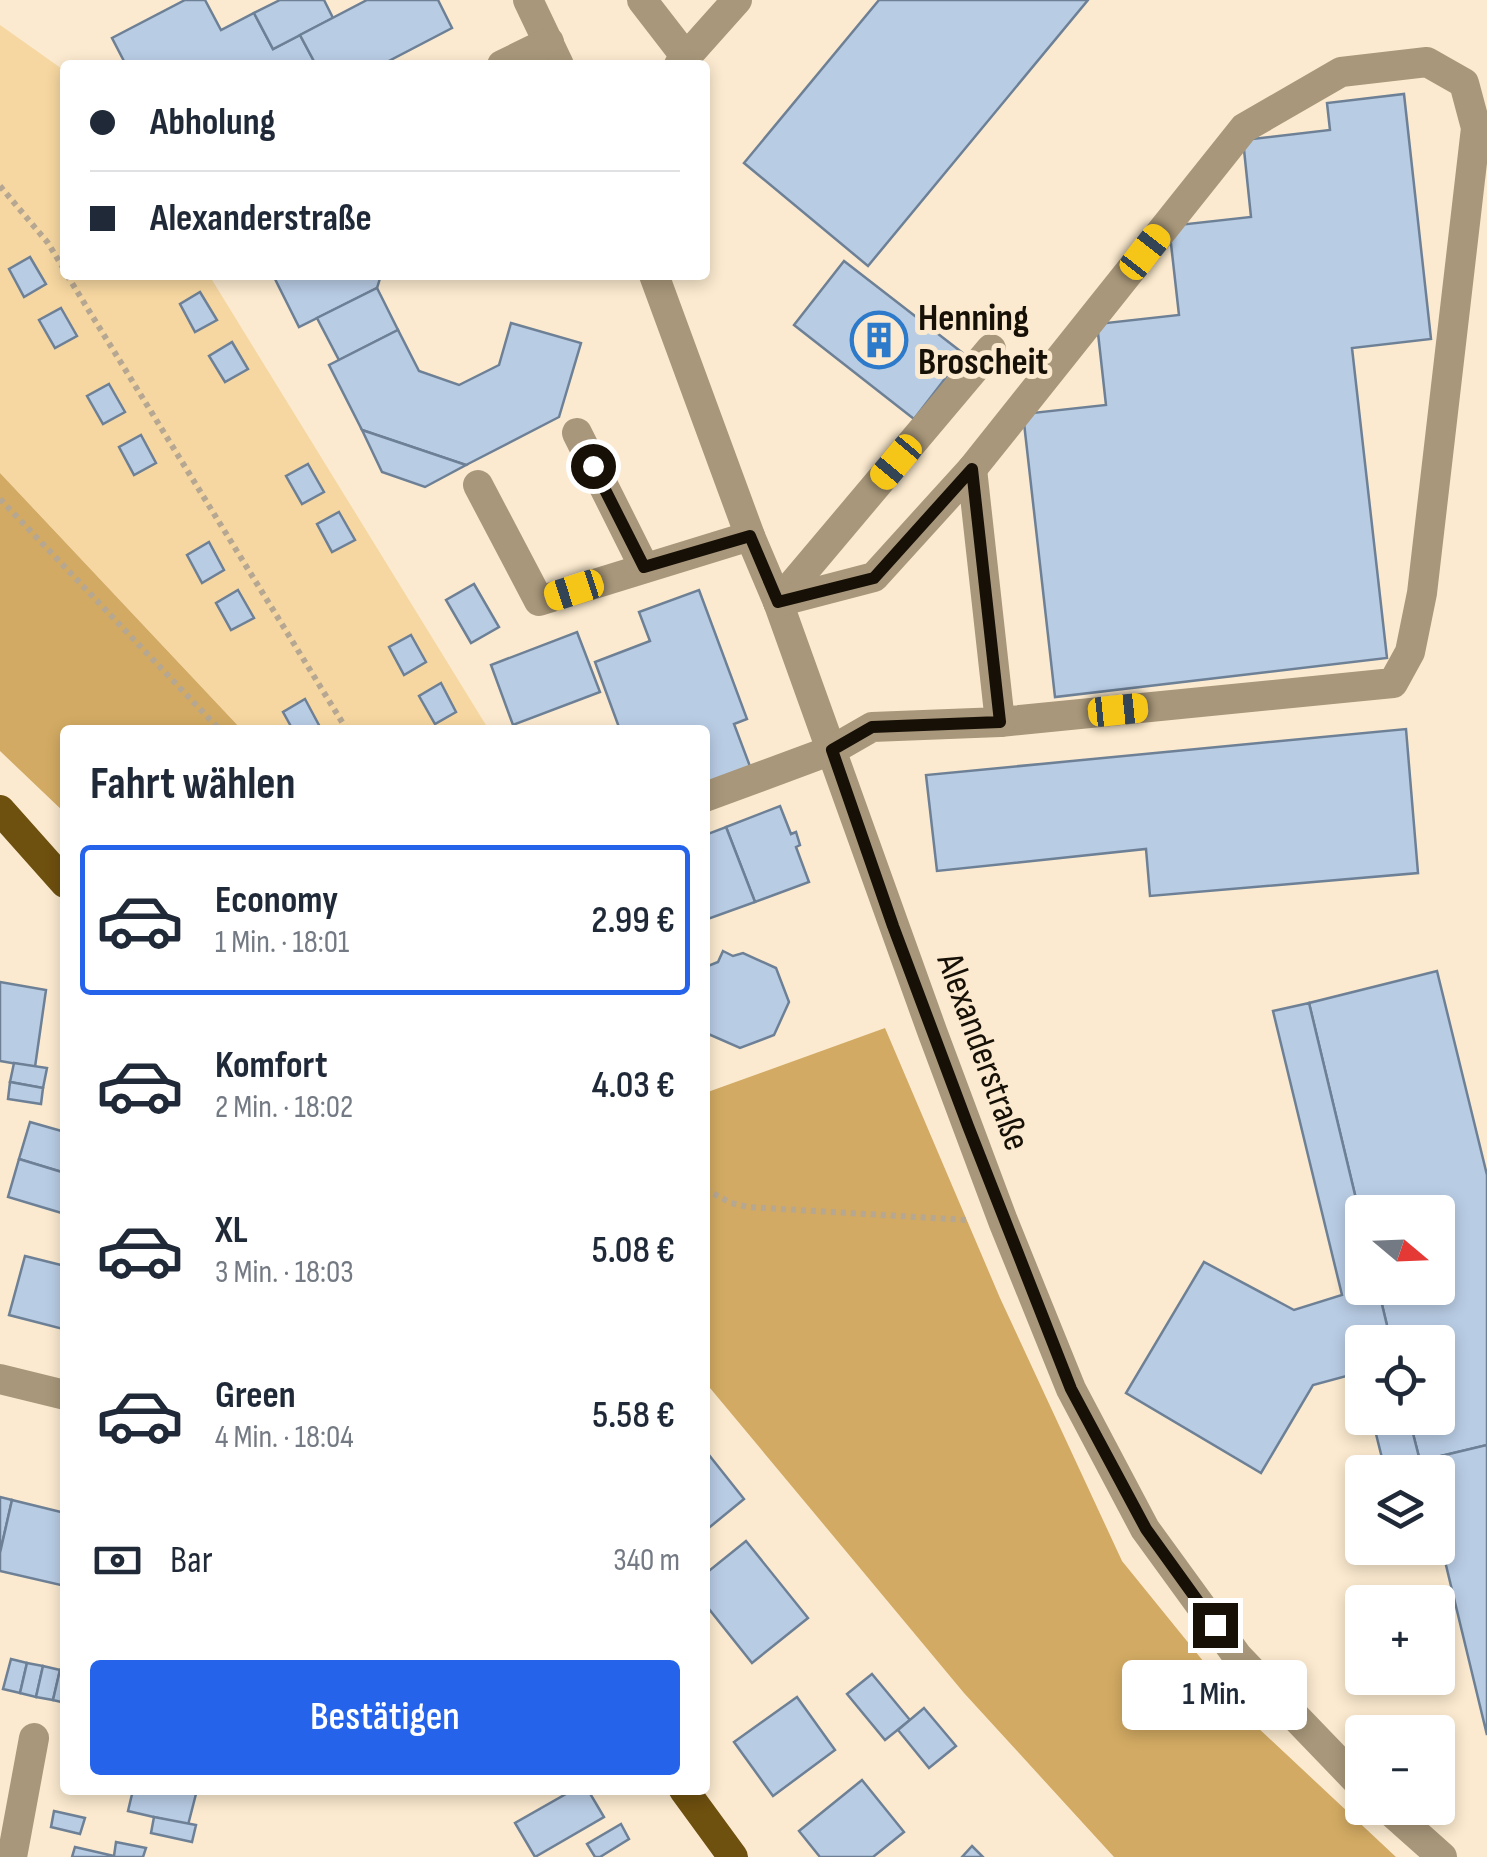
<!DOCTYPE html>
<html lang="de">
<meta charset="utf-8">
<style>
body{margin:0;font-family:"Sofia Sans Condensed",sans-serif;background:#f2f2f3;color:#1f2937;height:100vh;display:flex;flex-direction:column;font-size:38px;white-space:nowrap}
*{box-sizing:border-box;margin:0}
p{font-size:32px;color:#747a83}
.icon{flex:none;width:55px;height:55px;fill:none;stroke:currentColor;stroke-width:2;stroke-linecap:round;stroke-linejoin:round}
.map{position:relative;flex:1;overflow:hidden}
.drawer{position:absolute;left:60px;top:725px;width:650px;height:1070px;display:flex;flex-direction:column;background:#fff;border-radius:10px;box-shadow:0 5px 15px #0003}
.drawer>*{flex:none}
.banner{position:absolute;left:60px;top:60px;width:650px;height:220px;border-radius:10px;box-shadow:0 5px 15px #0003;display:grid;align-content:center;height:220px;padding:0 30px;background:#fff}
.needle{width:65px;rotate:109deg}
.tools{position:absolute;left:1345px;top:1195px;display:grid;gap:20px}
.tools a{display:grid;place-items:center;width:110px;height:110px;border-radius:10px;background:#fff;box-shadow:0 5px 15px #0003;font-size:50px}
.end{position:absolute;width:45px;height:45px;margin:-22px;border:12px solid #161007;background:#fff;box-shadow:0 0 0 5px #fff}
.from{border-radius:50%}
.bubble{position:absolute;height:70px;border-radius:10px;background:#fff;box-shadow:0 5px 15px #0003;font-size:32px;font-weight:600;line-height:70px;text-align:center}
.car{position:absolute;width:30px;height:60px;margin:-30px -15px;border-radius:12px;box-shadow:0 0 8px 2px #0007;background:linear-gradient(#f5c518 24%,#345 0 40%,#f5c518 0 76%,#345 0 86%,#f5c518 0)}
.banner b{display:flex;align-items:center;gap:35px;height:95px;font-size:38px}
.banner b+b{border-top:2px solid #e0e1e3}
.banner i{width:25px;height:25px;background:#1f2937}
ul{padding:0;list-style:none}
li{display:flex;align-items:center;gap:30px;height:150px;margin:0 20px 15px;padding:0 10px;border:5px solid transparent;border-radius:10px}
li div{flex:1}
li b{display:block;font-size:38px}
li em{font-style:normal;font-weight:600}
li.selected{border-color:#2563eb}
li>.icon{width:90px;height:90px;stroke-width:1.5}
h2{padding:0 30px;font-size:45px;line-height:120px}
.pay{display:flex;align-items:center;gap:25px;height:110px;padding:0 30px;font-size:38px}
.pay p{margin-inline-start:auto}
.primary-button{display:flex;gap:20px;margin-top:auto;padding:20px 30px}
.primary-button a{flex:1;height:115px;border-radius:10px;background:#2563eb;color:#fff;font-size:40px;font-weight:600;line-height:115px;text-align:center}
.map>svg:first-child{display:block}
.green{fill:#f6d7a1}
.forest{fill:#d2aa63}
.building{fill:#b8cce4;stroke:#6d8096;stroke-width:2.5}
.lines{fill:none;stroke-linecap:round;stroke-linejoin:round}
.path{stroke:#b5a792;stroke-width:6;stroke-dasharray:5 5;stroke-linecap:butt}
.minor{stroke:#a8977a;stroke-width:30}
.major{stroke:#6e500f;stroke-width:30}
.route{stroke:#161007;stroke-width:12}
.labels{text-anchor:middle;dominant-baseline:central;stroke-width:10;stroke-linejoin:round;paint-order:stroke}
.poi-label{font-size:38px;font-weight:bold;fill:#161007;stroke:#fbeacf;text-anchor:start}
.street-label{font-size:38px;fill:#161007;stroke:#fbeacf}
</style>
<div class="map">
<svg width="1487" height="1857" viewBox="0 0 1487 1857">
<rect width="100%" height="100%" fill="#fbeacf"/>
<polygon class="green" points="0,25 65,71 65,275 209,275 489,730 242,730 0,473"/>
<g class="forest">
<polygon points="0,473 242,730 65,730 65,813 0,751"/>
<polygon points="885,1028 1000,1298 1122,1561 1255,1725 1396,1857 1114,1857 964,1693 705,1382 705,1093"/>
</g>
<g class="building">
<polygon points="185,0 205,0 221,30 254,13 273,49 300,35 316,65 126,65 112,38"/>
<polygon points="280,0 324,0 333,18 273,49 254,13"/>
<polygon points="367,0 438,0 452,28 381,65 316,65 300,35"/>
<polygon points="879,0 1088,0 868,266 744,163"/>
<polygon points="1404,94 1431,339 1352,348 1387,658 1055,697 1023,414 1106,405 1097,324 1179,315 1169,226 1251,217 1243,140 1330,130 1327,103"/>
<polygon points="30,257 46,284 24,297 9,269"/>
<polygon points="844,261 964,354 914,419 794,325"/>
<polygon points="273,275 381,275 377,288 299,327"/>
<polygon points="377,288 398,330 339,360 317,318"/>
<polygon points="200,292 217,320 195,332 180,304"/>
<polygon points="61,308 77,336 55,348 39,320"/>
<polygon points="511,323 581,343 559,417 466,465 362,430 329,365 398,330 419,371 459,385 499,365"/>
<polygon points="232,342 248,369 225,382 209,356"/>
<polygon points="109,384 125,412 103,424 87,396"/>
<polygon points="362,430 466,465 425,487 382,472"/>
<polygon points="141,435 156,463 134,475 119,447"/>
<polygon points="308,464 324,492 302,504 286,476"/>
<polygon points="339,512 355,540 332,552 317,524"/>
<polygon points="209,542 224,570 202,583 187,555"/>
<polygon points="474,584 499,627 471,643 446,600"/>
<polygon points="238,590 254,618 231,630 216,603"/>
<polygon points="699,590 747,719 734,724 751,769 705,786 705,730 620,730 595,662 650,641 639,612"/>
<polygon points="577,632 600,692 513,725 491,665"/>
<polygon points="411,635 426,662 404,675 389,647"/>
<polygon points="441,683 456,712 435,724 419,696"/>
<polygon points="305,699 320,727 315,730 293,730 283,712"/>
<polygon points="1406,729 1418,873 1150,896 1146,849 937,871 926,775"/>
<polygon points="780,806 791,834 796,832 800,845 796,847 809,882 755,902 726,827"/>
<polygon points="726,827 755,902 705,920 705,835"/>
<polygon points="723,951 733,956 743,953 776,968 789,1002 774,1035 740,1048 706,1033 705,1030 705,973 708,966 718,962"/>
<polygon points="1437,971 1487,1175 1487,1445 1420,1461 1409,1418 1438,1418 1438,1342 1391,1342 1378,1288 1438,1288 1438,1212 1362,1212 1362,1224 1309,1003"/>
<polygon points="0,982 46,990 35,1067 0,1061"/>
<polygon points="1309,1003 1362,1224 1362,1288 1378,1288 1391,1342 1362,1342 1362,1378 1361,1372 1313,1385 1261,1473 1126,1393 1204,1262 1294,1310 1342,1295 1273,1011"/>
<polygon points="14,1063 47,1068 43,1088 10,1082"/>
<polygon points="10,1082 43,1088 41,1104 8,1099"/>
<polygon points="30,1122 65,1132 65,1173 19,1159"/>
<polygon points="19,1159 65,1173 65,1214 8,1197"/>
<polygon points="25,1256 65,1266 63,1329 9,1315"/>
<polygon points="1372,1418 1409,1418 1420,1461 1385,1470"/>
<polygon points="1487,1445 1487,1735 1438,1532 1438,1472 1423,1472 1420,1461"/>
<polygon points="705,1450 744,1499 705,1531"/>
<polygon points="0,1497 12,1500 0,1553"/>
<polygon points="12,1500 65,1513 65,1586 0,1571 0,1553"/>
<polygon points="746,1541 808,1618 752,1663 705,1604 705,1574"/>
<polygon points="11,1659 27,1663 20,1693 3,1689"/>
<polygon points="27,1663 43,1666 36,1697 20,1693"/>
<polygon points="43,1666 60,1670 53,1700 36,1697"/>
<polygon points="60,1670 65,1671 65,1703 53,1700"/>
<polygon points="872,1674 910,1720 885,1740 847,1694"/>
<polygon points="797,1697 835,1750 773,1796 734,1742"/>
<polygon points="924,1708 956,1746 929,1768 898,1730"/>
<polygon points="862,1780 904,1832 873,1857 820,1857 799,1831"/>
<polygon points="133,1790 197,1790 188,1825 128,1811"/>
<polygon points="573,1790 588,1790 604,1817 535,1857 515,1823"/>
<polygon points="54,1811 85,1818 80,1834 51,1827"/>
<polygon points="154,1817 196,1825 192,1842 151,1833"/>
<polygon points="621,1824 629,1839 600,1857 595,1857 587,1844"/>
<polygon points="116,1842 146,1848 143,1857 72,1857 75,1847 114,1856"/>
<polygon points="972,1846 983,1857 962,1857"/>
</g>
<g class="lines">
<g class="path">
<polyline points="0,186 48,243 65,271"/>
<polyline points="67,275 347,730"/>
<polyline points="0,499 220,730"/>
<polyline points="705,1189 731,1203 748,1207 967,1220"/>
</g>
<g class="minor">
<polyline points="528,0 559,65"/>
<polyline points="642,0 686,57"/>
<polyline points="502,65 549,42"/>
<polyline points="679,65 737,0"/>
<polyline points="654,275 750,536 778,602 932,1031 1003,1221 1071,1389 1145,1529 1238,1657 1362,1786"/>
<polyline points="577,433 644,567"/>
<polyline points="972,469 1244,128 1341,72 1427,62 1464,83 1476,128 1422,593 1410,652 1393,683 1000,722"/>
<polyline points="478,485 539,601 750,536"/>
<polyline points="778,602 991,349"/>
<polyline points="705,797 832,750 872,727 1000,722 972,469 874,577 778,602"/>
<polyline points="0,1379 65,1395"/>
<polyline points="1387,1808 1442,1857"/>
<polyline points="12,1857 34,1738"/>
</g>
<g class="major">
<polyline points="0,810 65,883"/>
<polyline points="684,1790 733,1857"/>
</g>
</g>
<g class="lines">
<polyline class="route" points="593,466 644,567 750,536 778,602 874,578 972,469 1000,722 872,727 832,750 893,926 968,1126 1071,1389 1146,1529 1215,1625"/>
</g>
<defs>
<g id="building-ring" transform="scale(2.875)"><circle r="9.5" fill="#fbeacf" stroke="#2c7ac9" stroke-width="1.5"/><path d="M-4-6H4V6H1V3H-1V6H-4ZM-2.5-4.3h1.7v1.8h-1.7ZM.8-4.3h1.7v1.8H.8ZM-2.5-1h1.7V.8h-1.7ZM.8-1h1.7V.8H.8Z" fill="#2c7ac9"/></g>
</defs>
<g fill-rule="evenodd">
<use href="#building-ring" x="879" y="340"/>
</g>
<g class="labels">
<g class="poi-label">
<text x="918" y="318">Henning<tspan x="918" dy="44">Broscheit</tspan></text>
</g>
<g class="street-label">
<text transform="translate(983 1052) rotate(70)">Alexanderstraße</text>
</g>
</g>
</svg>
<div class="tools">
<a><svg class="needle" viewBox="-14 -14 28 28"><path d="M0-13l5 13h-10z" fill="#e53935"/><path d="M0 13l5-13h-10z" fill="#747a83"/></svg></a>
<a><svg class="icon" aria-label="locate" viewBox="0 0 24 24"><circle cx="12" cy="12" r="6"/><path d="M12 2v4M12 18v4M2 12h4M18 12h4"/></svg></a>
<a><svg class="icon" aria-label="layers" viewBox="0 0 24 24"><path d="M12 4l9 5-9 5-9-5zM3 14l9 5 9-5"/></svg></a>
<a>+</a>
<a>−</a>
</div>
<i class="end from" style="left:593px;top:466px"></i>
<i class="end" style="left:1215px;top:1625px"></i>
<div class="bubble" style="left:1122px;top:1660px;width:185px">1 Min.</div>
<i class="car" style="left:1145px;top:252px;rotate:38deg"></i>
<i class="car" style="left:896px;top:462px;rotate:220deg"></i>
<i class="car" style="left:574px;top:590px;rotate:252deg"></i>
<i class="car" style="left:1118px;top:710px;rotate:84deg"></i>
<div class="banner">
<b><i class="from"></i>Abholung</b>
<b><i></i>Alexanderstraße</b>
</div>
<section class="drawer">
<h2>Fahrt wählen</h2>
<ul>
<li class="selected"><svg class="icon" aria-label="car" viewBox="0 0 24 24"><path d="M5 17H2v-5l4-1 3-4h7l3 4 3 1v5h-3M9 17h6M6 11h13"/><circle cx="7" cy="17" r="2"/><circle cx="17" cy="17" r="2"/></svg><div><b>Economy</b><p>1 Min. · 18:01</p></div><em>2.99 €</em></li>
<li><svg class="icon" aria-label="car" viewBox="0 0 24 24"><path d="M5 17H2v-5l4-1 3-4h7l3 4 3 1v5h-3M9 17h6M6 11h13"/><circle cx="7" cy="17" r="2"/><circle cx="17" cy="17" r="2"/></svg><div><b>Komfort</b><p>2 Min. · 18:02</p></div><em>4.03 €</em></li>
<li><svg class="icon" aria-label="car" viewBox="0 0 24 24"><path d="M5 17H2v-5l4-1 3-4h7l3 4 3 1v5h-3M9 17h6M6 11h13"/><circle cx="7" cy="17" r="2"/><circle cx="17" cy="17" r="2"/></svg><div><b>XL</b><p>3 Min. · 18:03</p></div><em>5.08 €</em></li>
<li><svg class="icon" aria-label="car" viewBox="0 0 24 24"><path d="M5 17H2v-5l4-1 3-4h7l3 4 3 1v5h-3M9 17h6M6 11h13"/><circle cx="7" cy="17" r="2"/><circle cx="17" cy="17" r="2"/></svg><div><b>Green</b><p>4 Min. · 18:04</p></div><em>5.58 €</em></li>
</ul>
<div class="pay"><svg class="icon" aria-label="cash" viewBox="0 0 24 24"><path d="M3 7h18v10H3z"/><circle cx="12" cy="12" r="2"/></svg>Bar<p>340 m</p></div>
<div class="primary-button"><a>Bestätigen</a></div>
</section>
</div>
